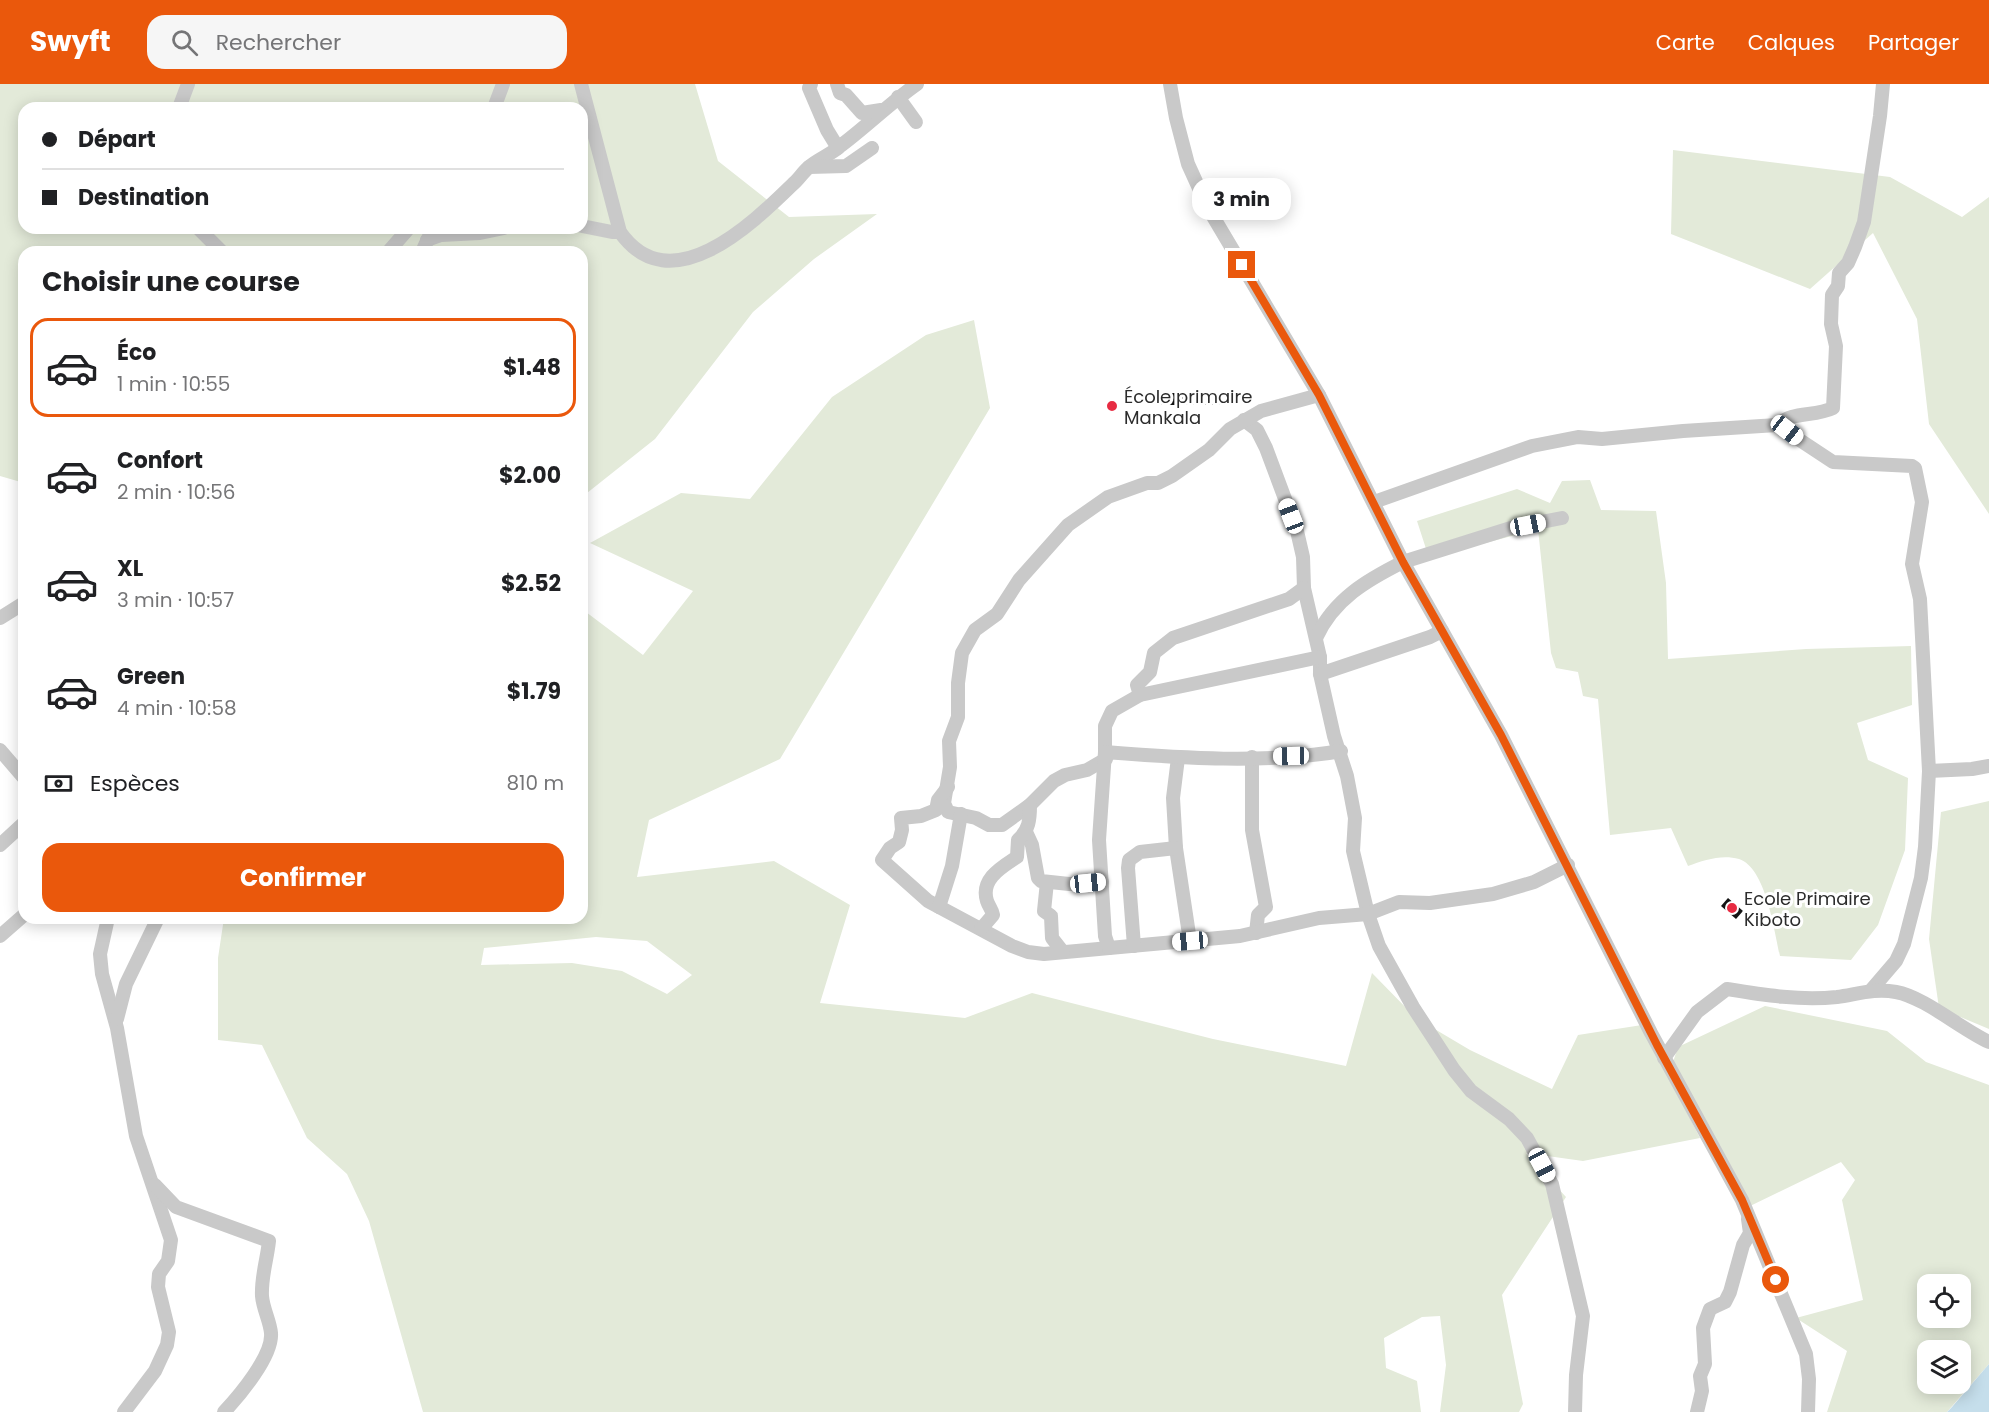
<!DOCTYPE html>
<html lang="fr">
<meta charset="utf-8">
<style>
body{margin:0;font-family:Poppins,sans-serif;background:#f6f6f6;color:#202124;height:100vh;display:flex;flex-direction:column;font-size:22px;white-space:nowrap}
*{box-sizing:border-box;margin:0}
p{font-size:20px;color:#757577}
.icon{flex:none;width:33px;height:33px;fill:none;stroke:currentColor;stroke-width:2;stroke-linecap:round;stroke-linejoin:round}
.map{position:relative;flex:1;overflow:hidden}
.details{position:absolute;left:18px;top:162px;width:570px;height:678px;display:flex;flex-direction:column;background:#fff;border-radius:18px;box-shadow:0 3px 15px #0003}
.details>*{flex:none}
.hud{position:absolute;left:18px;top:18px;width:570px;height:132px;border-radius:18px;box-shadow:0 3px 15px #0003;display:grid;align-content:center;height:132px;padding:0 24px;background:#fff}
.controls{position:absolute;left:1917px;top:1190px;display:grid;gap:12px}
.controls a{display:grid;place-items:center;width:54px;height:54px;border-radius:12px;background:#fff;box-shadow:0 3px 15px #0003;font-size:30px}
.end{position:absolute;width:27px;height:27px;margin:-14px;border:8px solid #ea580c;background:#fff;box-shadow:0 0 0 3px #fff}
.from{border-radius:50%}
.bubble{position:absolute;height:42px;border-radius:18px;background:#fff;box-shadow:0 3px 15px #0003;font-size:20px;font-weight:700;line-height:42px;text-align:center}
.car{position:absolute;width:18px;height:36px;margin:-18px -9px;border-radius:8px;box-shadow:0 0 4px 2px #0007;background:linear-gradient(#fff 24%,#345 0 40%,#fff 0 76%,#345 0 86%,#fff 0)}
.hud b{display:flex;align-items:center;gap:21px;height:57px;font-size:22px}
.hud b+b{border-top:2px solid #e0e0e0}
.hud i{width:15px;height:15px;background:#202124}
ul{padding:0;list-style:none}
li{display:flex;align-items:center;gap:18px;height:99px;margin:0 12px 9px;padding:0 12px;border:3px solid transparent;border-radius:18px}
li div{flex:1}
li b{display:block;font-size:22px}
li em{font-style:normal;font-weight:700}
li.active{border-color:#ea580c}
li>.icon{width:54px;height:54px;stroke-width:1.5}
h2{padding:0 24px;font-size:27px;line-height:72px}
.pay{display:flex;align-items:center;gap:15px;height:66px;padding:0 24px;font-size:22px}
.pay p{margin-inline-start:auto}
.cta{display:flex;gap:12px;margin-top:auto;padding:12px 24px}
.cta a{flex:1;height:69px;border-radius:18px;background:#ea580c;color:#fff;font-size:24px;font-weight:700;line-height:69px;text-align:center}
header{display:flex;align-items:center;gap:36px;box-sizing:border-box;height:84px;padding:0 30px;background:#ea580c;color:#fff}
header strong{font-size:28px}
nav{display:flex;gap:33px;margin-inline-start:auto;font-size:21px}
.search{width:420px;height:54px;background:#f6f6f6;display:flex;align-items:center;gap:15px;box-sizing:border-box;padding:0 21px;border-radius:18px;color:#757577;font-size:22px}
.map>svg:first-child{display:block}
.green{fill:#e3ead9;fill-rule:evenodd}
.water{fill:#c5deeb}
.building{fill:#131313}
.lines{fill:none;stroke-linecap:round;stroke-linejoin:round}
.minor{stroke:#c9c9c9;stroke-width:14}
.route{stroke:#ea580c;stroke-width:8}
.poi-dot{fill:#e72b42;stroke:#fff;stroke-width:2}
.labels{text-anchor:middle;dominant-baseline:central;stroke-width:6;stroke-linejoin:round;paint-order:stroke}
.poi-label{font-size:18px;fill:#2c2c2c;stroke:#fff;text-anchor:start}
</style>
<header>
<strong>Swyft</strong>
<div class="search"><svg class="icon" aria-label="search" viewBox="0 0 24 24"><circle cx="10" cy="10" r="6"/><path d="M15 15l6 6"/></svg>Rechercher</div>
<nav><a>Carte</a><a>Calques</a><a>Partager</a></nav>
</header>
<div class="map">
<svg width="1989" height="1328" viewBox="0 0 1989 1328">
<rect width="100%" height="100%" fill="#fff"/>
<g class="green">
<path d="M0 0H695L718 77 789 133 877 130 814 175 753 228 655 355 582 413V168H24V399L0 392ZM24 24H582V144H24Z"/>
<polygon points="1673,66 1890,93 1962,133 1989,113 1989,430 1929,340 1917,235 1873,149 1810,205 1671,150"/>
<path d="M974 236 990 324 780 675 649 736 637 793 774 777 850 821 820 919 965 934 1032 909 1213 955 1346 982 1372 889 1416 934 1470 966 1552 1005 1578 951 1642 941 1700 1054 1583 1077 1526 1069 1566 1113 1502 1211 1523 1320 1519 1328H1440L1446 1281 1440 1232 1422 1233 1384 1254 1386 1284 1417 1297 1421 1328H423L369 1137 347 1090 307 1054 262 961 218 956V874L224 834H582V525L643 571 693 507 590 459 681 409 750 415 832 313 926 251ZM596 853 647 857 692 891 667 910 622 887 572 879 481 881 484 864Z"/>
<path d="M1590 396 1601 426 1656 427 1666 499 1668 575 1806 565 1911 562 1912 621 1857 639 1868 676 1908 694 1905 766 1878 841 1851 876 1780 872C1774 846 1766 784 1739 775 1722 770 1704 776 1688 782L1671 744 1610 751 1598 615 1583 612 1578 588 1556 584 1551 569 1538 445 1429 474 1417 437 1517 405 1550 419 1562 397Z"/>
<polygon points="1989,717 1989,945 1939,924 1929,855 1941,728"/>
<path d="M1765 922 1887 947 1926 978 1989 1001V1280L1947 1328H1827L1847 1267 1796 1234 1863 1216 1842 1116 1855 1096 1841 1078 1748 1123 1672 981 1678 963ZM1928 1200H1960V1233H1928ZM1928 1266H1960V1299H1928Z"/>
</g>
<polygon class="water" points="1989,1280 1989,1328 1947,1328 1952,1323"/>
<g class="building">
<polygon points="1161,309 1220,309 1220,321 1160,321"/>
<polygon points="1728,814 1743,827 1736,835 1721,822"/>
</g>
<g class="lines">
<g class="minor">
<path d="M581 0 620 148C670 219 751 141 793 100 799 95 803 88 809 83 818 75 830 71 839 63 866 43 890 19 917 0"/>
<polyline points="811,0 809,4 827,46 838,64"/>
<polyline points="837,0 840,9 846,11 862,29 881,26"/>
<polyline points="1170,0 1176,34 1188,80 1208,124 1319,311 1403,478 1501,651 1651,949 1742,1116 1806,1270 1809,1295 1808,1328"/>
<polyline points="898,13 916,38"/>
<polyline points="179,24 188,0"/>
<polyline points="494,24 503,0"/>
<polyline points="809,83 846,82 872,64"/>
<polyline points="582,142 612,148 620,148"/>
<polyline points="198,144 222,168"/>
<polyline points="427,156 441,151 480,149 504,144"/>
<polyline points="388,168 409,144"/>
<polyline points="422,168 433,144"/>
<polyline points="1244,336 1257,346 1266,364 1297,447 1303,473 1304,504 1320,573 1320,590 1334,652 1347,692 1355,734 1353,767 1368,830 1379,862 1413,923 1454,986 1471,1007 1509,1035 1527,1054 1552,1100 1583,1232 1576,1291 1575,1328"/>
<path d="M1777 341C1792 327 1815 333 1833 324L1836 262 1831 240 1832 211 1838 202 1839 189 1848 179 1855 163 1864 138 1880 32 1883 0"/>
<polyline points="1374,418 1532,362 1578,353 1602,355 1683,347 1777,341 1833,378 1912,382 1915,384 1922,418 1912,480 1920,515 1929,687 1925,763 1921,794 1904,860 1896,877 1872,905"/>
<polyline points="0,534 24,519"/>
<path d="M1316 554C1334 515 1367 496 1403 478L1511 444 1562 434"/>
<polyline points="1320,590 1430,553 1442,547"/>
<polyline points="1140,611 1137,601 1150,588 1154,569 1173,554 1289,515 1304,504"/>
<polyline points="0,666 24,694"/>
<polyline points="1105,668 1105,642 1112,627 1140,611 1320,573"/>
<polyline points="1252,673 1252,746 1266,823 1258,831 1256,849"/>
<polyline points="1178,674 1173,714 1176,764 1190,857"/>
<polyline points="1106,675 1087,686 1065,691 1054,697 1030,721 1002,741 989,741 976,734 948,728 944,719 950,683 949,657 958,633 958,599 962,569 975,546 997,530 1019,496 1068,441 1108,413 1147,399 1158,399 1172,392 1209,366 1230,345 1261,327 1319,311"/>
<polyline points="1929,687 1972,685 1989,682"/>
<polyline points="948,703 938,716 936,726 921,732 901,734 902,746 899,758 890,764 882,776 928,817 1012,862 1028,868 1044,870 1240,852 1319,834 1368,830 1399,818 1430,819 1493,810 1534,798 1568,781"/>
<polyline points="1026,748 1032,761 1038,794 1041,797 1069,800 1102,798"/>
<polyline points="0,761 24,739"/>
<polyline points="1047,798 1044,827 1051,832 1052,854 1063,868"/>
<polyline points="939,823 952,782 961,730"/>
<polyline points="108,834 100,870 102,890 117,944 136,1052 171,1156 168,1177 159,1190 158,1203 169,1248 167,1261 155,1287 124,1328"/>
<path d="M981 845 993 831C992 825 989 823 987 817 980 795 1002 783 1017 773L1018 756C1029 746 1030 736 1030 721"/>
<polyline points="0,852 24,831"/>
<polyline points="1134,862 1128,784 1129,776 1140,768 1176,764"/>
<path d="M1109 864 1105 852 1099 756 1105 668C1182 674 1265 680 1341 667"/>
<polyline points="117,935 126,900 158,834"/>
<path d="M1664 974 1697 928 1727 905C1764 911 1800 917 1837 913 1858 910 1875 904 1896 908 1924 913 1961 945 1989 958"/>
<path d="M155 1101 176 1123 269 1157C267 1176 261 1193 262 1212 263 1225 270 1237 271 1249 273 1272 239 1312 224 1328"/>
<polyline points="1697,1328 1702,1307 1700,1292 1705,1280 1703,1244 1710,1225 1725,1218 1730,1208 1743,1161 1750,1149 1748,1135"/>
</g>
</g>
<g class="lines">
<polyline class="route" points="1242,181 1319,311 1403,478 1501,651 1657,961 1742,1116 1776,1196"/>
</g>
<g class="poi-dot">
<circle cx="1112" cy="322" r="6"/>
<circle cx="1732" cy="824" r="6"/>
</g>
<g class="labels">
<g class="poi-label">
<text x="1124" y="312">École primaire<tspan x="1124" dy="21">Mankala</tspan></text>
<text x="1744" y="814">Ecole Primaire<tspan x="1744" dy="21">Kiboto</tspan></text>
</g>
</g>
</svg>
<div class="controls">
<a><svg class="icon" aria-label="locate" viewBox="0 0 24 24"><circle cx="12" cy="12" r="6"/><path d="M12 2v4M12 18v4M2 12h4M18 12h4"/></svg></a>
<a><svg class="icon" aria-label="layers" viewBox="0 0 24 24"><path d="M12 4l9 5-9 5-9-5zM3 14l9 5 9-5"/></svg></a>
</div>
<i class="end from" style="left:1776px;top:1196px"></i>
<i class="end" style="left:1242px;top:181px"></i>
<div class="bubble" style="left:1192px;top:94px;width:99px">3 min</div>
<i class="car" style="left:1787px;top:346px;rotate:128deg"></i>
<i class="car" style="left:1291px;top:432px;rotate:339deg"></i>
<i class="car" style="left:1528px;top:441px;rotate:79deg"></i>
<i class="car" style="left:1291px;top:672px;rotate:269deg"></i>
<i class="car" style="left:1088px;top:799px;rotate:84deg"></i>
<i class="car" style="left:1190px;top:857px;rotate:265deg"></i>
<i class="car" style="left:1542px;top:1081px;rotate:152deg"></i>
<div class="hud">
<b><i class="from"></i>Départ</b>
<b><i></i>Destination</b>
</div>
<section class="details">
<h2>Choisir une course</h2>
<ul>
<li class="active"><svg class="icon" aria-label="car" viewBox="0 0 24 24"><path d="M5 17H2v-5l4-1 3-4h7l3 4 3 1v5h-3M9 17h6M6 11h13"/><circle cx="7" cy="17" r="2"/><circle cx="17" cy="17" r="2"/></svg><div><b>Éco</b><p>1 min · 10:55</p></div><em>$1.48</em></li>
<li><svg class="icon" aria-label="car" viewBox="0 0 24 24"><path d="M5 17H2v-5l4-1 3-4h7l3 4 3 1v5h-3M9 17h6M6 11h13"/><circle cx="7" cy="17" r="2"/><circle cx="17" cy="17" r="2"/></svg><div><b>Confort</b><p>2 min · 10:56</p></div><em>$2.00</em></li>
<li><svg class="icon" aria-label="car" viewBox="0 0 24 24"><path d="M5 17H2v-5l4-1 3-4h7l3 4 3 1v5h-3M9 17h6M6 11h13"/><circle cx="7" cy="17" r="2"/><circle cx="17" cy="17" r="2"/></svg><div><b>XL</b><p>3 min · 10:57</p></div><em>$2.52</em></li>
<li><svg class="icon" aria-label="car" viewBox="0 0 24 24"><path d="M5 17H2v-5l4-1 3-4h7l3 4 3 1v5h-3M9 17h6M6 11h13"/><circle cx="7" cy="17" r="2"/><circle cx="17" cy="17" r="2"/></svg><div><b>Green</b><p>4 min · 10:58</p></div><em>$1.79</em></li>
</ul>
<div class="pay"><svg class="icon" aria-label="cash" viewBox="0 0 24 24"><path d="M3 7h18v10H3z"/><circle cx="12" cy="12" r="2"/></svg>Espèces<p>810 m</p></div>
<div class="cta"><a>Confirmer</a></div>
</section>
</div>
